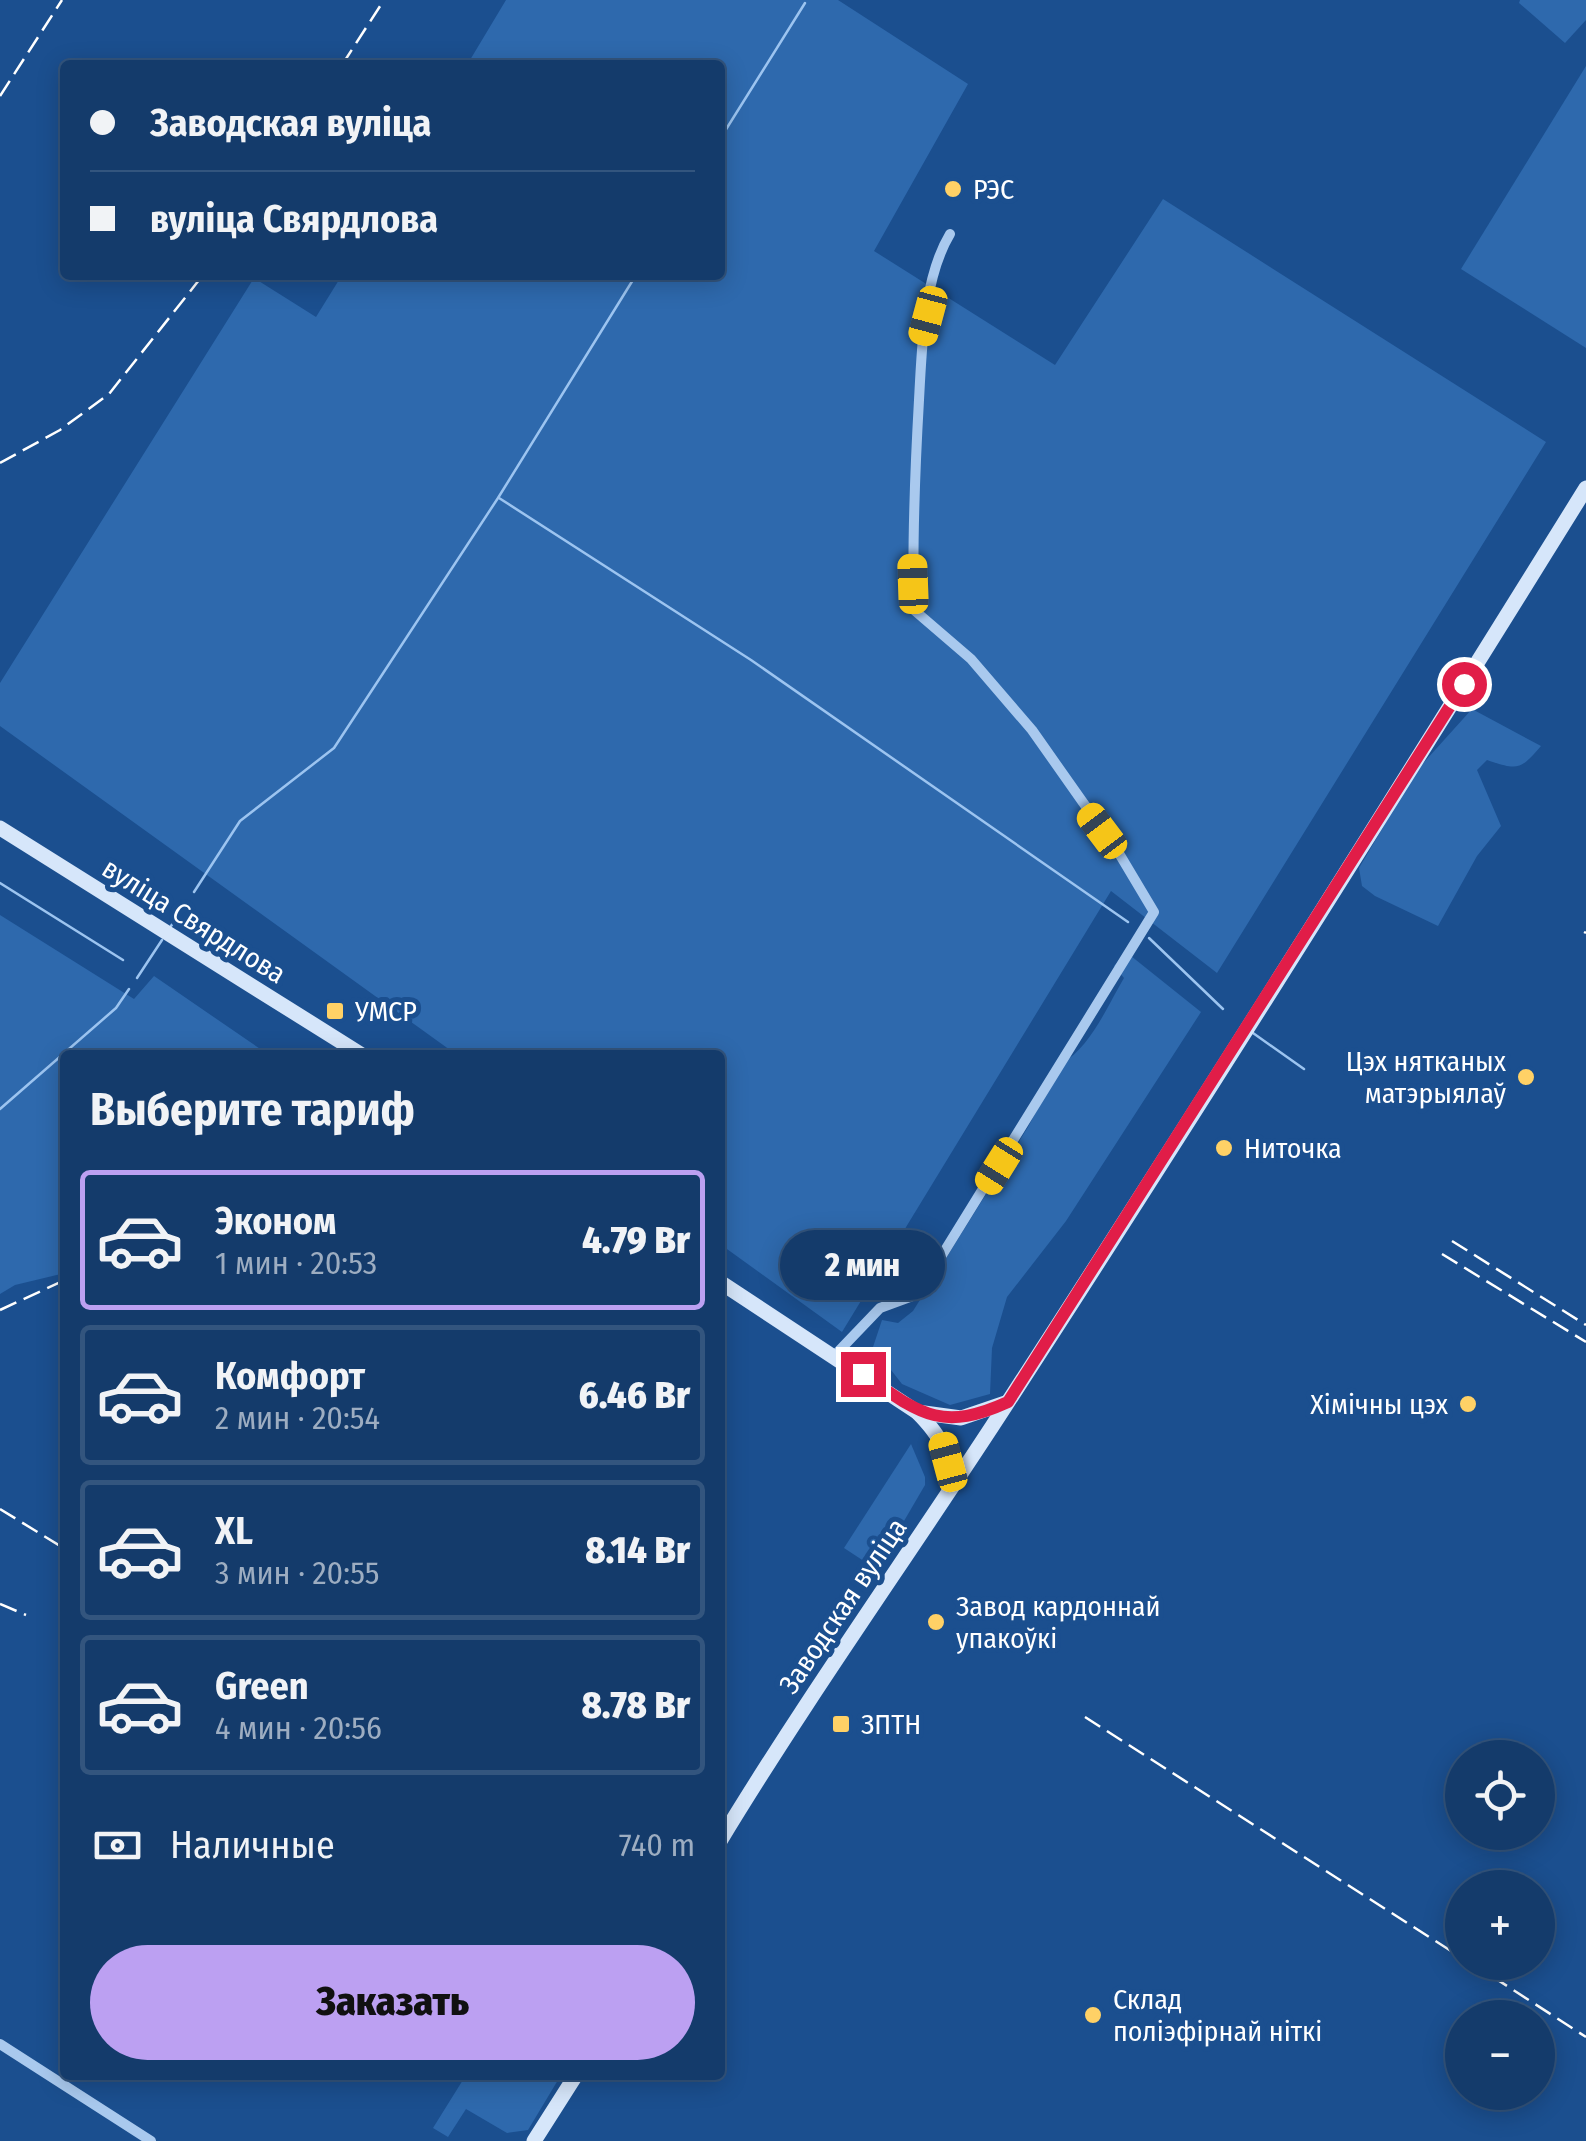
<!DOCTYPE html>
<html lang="ru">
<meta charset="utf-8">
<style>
body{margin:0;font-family:"Fira Sans Condensed",sans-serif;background:#214673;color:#f1f3f6;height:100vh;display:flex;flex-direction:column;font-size:38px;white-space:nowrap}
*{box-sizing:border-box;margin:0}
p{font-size:32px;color:#9dadc1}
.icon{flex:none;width:55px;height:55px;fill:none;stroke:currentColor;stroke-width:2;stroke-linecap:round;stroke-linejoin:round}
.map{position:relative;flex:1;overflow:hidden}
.drawer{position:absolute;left:60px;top:1050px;width:665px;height:1030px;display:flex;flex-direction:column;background:#143b6b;border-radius:10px;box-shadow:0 5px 25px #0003,0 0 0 2px #33557e}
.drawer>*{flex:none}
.banner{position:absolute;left:60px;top:60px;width:665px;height:220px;border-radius:10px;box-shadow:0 5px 25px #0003,0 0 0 2px #33557e;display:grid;align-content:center;height:220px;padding:0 30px;background:#143b6b}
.buttons{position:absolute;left:1445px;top:1740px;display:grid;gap:20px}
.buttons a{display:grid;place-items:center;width:110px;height:110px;border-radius:50%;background:#143b6b;box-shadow:0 5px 25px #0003,0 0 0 2px #33557e;font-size:50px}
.end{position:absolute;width:45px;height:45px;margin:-22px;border:12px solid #e11d48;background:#fff;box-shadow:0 0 0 5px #fff}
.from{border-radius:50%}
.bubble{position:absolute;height:70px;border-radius:35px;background:#143b6b;box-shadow:0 5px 25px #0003,0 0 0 2px #33557e;font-size:32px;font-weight:800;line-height:70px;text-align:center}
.car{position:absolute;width:30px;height:60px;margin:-30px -15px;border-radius:12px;box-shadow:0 0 8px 2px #0007;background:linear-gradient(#f5c518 24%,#345 0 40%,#f5c518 0 76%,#345 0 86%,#f5c518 0)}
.banner b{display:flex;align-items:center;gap:35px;height:95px;font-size:38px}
.banner b+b{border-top:2px solid #33557e}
.banner i{width:25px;height:25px;background:#f1f3f6}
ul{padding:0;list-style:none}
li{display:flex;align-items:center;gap:30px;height:140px;margin:0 20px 15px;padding:0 10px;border:5px solid #33557e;border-radius:10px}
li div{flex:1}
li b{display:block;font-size:38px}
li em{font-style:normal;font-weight:800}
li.on{border-color:#bca0f2}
li>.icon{width:90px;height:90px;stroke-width:1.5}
h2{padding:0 30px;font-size:45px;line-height:120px}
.pay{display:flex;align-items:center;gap:25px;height:110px;padding:0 30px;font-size:38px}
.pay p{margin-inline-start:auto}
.action{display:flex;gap:20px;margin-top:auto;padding:20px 30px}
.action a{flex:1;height:115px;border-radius:60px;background:#bca0f2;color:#111;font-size:40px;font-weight:800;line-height:115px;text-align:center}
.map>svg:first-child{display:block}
.green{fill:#2e69ad}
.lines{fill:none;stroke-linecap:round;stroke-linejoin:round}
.stream{stroke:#9cc4f0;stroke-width:2.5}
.minor{stroke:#a9c9ee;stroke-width:10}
.secondary{stroke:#d6e6fa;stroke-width:15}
.rail{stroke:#fff;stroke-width:2.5;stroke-dasharray:18 8;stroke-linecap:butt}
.route{stroke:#e11d48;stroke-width:12}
.poi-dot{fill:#ffd166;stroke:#1b4f8f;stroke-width:4}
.labels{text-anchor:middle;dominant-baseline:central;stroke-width:10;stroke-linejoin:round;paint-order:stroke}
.poi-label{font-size:28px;fill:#fff;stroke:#1b4f8f;text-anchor:start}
.street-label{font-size:28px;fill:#fff;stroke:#1b4f8f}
</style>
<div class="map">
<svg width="1586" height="2141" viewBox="0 0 1586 2141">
<rect width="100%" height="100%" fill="#1b4f8f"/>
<g class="green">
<polygon points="506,0 838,0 968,84 874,251 1055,365 1163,199 1546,442 1217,973 1111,891 842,1332 720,1244 720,1055 457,1055 0,726 0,683 254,278 316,317 342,275 720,275 720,65 467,65"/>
<polygon points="1520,0 1586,0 1586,20 1565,43 1519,3"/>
<polygon points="1586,66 1586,348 1461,269"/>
<path d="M1472 709 1541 746C1520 771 1517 770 1487 760L1477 770 1501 826 1477 856 1438 926 1375 896 1362 886 1359 868 1417 770Z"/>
<polygon points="0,915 134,999 154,976 269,1055 65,1055 65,1273 15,1285 0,1294"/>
<path d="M1126 952 1201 1012 1066 1221 1007 1297 992 1348 990 1394 950 1405 902 1384 873 1347 882 1320 898 1323 913 1311 1028 1127 1062 1063C1090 1048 1108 1005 1124 978L1114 966Z"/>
<polygon points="911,1444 925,1477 925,1485 876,1569 844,1548"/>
<polygon points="466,2075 561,2075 528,2130 507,2133 466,2109 448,2137 433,2128"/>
</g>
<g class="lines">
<g class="stream">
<polyline points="720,139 805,3"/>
<polyline points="499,498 751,660 1128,922"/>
<polyline points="0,883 123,960"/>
<polyline points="194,892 240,821 334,748 498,498 636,275"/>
<polyline points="171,926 186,904"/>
<polyline points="1149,938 1223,1009"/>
<polyline points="137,978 162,940"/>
<polyline points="1253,1033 1304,1069"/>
<polyline points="0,1109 116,1008 129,989"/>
</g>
<g class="minor">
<path d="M835 1355 880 1308 918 1294 1154 912 1120 855 1032 730 971 659 914 610C912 540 915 470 919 400 922 348 923 279 950 234"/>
<polyline points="0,2044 151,2141"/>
</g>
<g class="secondary">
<polyline points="0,828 362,1055"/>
<path d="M720 1282 917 1412C944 1439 948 1452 949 1490"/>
<polyline points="917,1412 961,1418 1005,1403"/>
<path d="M720 1841C811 1691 913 1549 1008 1402 1204 1100 1396 794 1586 488"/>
<polyline points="534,2141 576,2075"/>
</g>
<g class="rail">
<polyline points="342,65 384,0"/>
<polyline points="0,96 62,0"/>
<polyline points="0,463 60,430 109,394 203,275"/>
<polyline points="1584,932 1586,933"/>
<polyline points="1452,1241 1586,1325"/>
<polyline points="1442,1254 1586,1342"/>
<polyline points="0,1310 65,1280"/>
<polyline points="0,1509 65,1549"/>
<polyline points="720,1590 721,1591"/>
<polyline points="0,1604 26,1615"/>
<polyline points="1085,1717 1462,1958"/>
<polyline points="1470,1962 1586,2037"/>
</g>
</g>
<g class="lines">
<path class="route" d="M863 1374C919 1413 940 1433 1008 1402L1464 684"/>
</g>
<g class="poi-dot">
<circle cx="953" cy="189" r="10"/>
<rect x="325" y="1001" width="20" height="20" rx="5"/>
<circle cx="1526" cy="1077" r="10"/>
<circle cx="1224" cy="1148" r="10"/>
<circle cx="1468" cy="1404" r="10"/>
<circle cx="936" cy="1622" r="10"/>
<rect x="831" y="1714" width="20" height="20" rx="5"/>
<circle cx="1093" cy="2015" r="10"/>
</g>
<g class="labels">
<g class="poi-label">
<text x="973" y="189">РЭС</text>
<text x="355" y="1011">УМСР</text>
<text x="1506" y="1061" text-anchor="end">Цэх нятканых<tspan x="1506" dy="32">матэрыялаў</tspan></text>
<text x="1244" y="1148">Ниточка</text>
<text x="1448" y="1404" text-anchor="end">Хімічны цэх</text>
<text x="956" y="1606">Завод кардоннай<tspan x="956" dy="32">упакоўкі</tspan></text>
<text x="861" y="1724">ЗПТН</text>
<text x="1113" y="1999">Склад<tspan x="1113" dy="32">поліэфірнай ніткі</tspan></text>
</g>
<g class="street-label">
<text transform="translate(194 921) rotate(32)">вуліца Свярдлова</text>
<text transform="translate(843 1606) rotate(-56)">Заводская вуліца</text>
</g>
</g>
</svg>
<div class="buttons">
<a><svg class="icon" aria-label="locate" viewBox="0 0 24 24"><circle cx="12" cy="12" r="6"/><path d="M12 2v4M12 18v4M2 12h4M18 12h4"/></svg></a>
<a>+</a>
<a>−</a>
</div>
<i class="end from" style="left:1464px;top:684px"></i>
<i class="end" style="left:863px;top:1374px"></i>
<div class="bubble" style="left:780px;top:1230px;width:165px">2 мин</div>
<i class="car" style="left:928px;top:316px;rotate:195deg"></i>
<i class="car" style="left:913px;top:584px;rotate:358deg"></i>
<i class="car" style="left:1102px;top:831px;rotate:323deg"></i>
<i class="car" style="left:999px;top:1166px;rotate:212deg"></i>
<i class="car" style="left:948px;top:1462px;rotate:345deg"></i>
<div class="banner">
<b><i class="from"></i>Заводская вуліца</b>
<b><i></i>вуліца Свярдлова</b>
</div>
<section class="drawer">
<h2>Выберите тариф</h2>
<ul>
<li class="on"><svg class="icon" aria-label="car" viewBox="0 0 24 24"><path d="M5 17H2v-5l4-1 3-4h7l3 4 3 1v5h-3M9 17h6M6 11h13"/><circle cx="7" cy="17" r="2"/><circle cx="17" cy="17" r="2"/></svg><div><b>Эконом</b><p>1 мин · 20:53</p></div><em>4.79 Br</em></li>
<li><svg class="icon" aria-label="car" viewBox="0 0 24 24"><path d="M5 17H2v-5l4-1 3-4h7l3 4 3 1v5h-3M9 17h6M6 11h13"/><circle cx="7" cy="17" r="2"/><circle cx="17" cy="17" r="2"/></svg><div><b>Комфорт</b><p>2 мин · 20:54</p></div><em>6.46 Br</em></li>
<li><svg class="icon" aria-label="car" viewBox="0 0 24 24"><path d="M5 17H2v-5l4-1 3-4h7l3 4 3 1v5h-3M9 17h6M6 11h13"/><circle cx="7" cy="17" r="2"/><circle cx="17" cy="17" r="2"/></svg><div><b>XL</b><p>3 мин · 20:55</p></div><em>8.14 Br</em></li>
<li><svg class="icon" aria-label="car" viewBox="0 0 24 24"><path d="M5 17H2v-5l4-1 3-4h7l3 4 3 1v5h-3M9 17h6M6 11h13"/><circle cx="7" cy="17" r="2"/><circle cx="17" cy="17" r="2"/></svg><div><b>Green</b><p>4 мин · 20:56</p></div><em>8.78 Br</em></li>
</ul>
<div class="pay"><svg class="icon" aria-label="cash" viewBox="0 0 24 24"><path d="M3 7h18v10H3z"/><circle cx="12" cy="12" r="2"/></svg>Наличные<p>740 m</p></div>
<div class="action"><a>Заказать</a></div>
</section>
</div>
